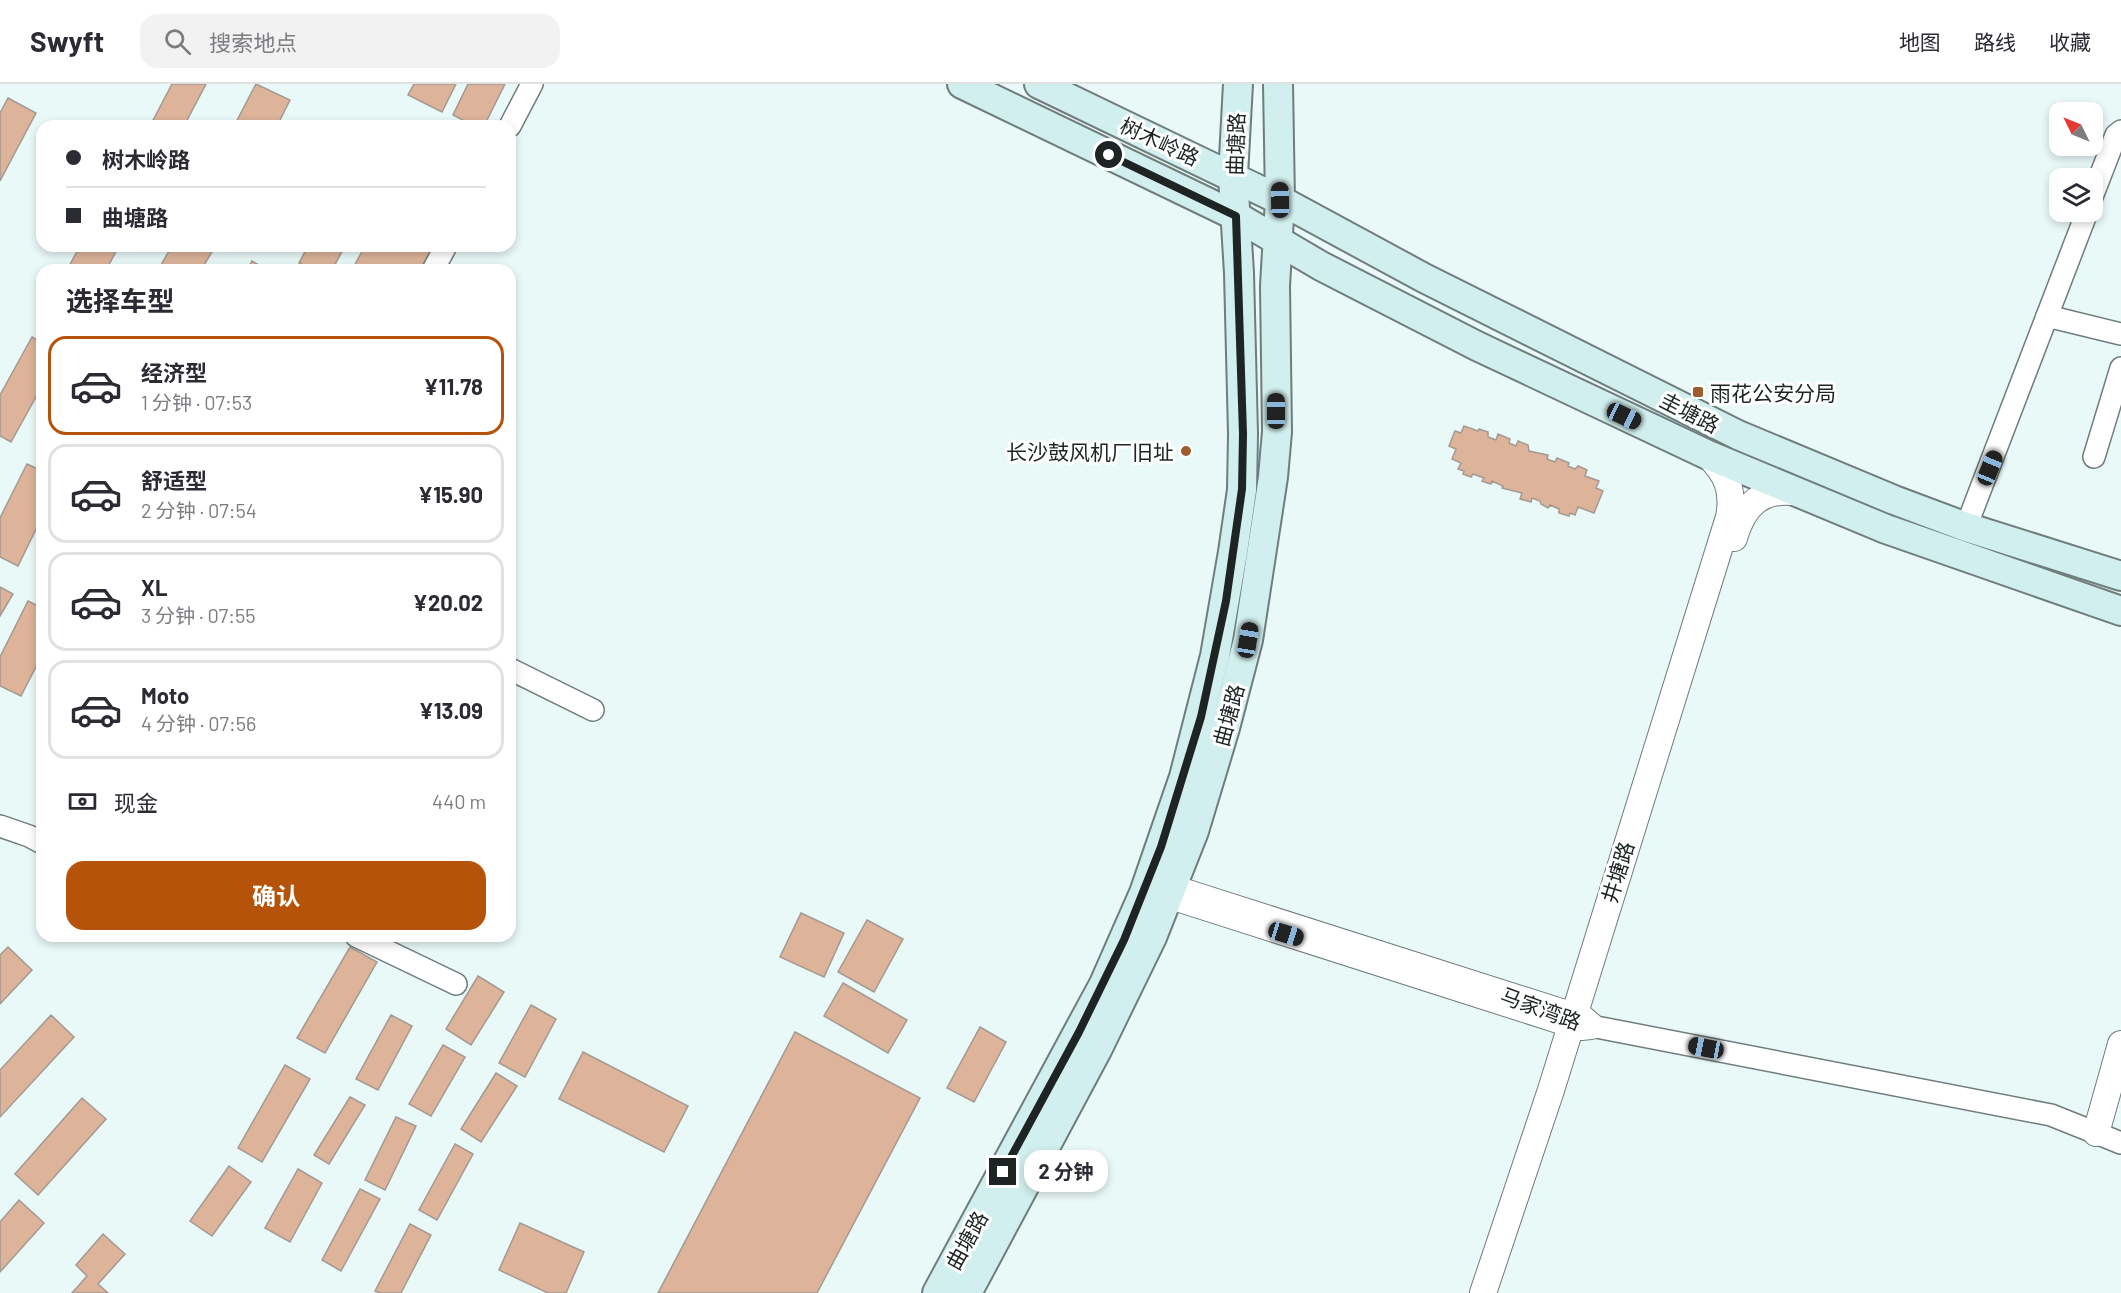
<!DOCTYPE html>
<html lang="zh">
<meta charset="utf-8">
<style>
body{margin:0;font-family:Barlow,"Noto Sans SC",sans-serif;background:#f2f2f3;color:#2b2b33;height:100vh;display:flex;flex-direction:column;font-size:22px;white-space:nowrap}
*{box-sizing:border-box;margin:0}
p{font-size:20px;color:#7c7c81}
.icon{flex:none;width:33px;height:33px;fill:none;stroke:currentColor;stroke-width:2;stroke-linecap:round;stroke-linejoin:round}
.map{position:relative;flex:1;overflow:hidden}
.sheet{position:absolute;left:36px;top:180px;width:480px;height:678px;display:flex;flex-direction:column;background:#fff;border-radius:18px;box-shadow:0 3px 9px #0003}
.sheet>*{flex:none}
.hud{position:absolute;left:36px;top:36px;width:480px;height:132px;border-radius:18px;box-shadow:0 3px 9px #0003;display:grid;align-content:center;height:132px;padding:0 30px;background:#fff}
.needle{width:39px;rotate:313deg}
.fabs{position:absolute;left:2049px;top:18px;display:grid;gap:12px}
.fabs a{display:grid;place-items:center;width:54px;height:54px;border-radius:12px;background:#fff;box-shadow:0 3px 9px #0003;font-size:30px}
.end{position:absolute;width:27px;height:27px;margin:-14px;border:8px solid #1e2424;background:#fff;box-shadow:0 0 0 3px #fff}
.from{border-radius:50%}
.bubble{position:absolute;height:42px;border-radius:18px;background:#fff;box-shadow:0 3px 9px #0003;font-size:20px;font-weight:700;line-height:42px;text-align:center}
.car{position:absolute;width:18px;height:36px;margin:-18px -9px;border-radius:8px;box-shadow:0 0 4px 2px #0007;background:linear-gradient(#222 24%,#8ab4d8 0 40%,#222 0 76%,#8ab4d8 0 86%,#222 0)}
.hud b{display:flex;align-items:center;gap:21px;height:57px;font-size:22px}
.hud b+b{border-top:2px solid #e1e1e2}
.hud i{width:15px;height:15px;background:#2b2b33}
ul{padding:0;list-style:none}
li{display:flex;align-items:center;gap:18px;height:99px;margin:0 12px 9px;padding:0 18px;border:3px solid #e1e1e2;border-radius:18px}
li div{flex:1}
li b{display:block;font-size:22px}
li em{font-style:normal;font-weight:700}
li.selected{border-color:#b45309}
li>.icon{width:54px;height:54px;stroke-width:1.5}
h2{padding:0 30px;font-size:27px;line-height:72px}
.pay{display:flex;align-items:center;gap:15px;height:66px;padding:0 30px;font-size:22px}
.pay p{margin-inline-start:auto}
.action{display:flex;gap:12px;margin-top:auto;padding:12px 30px}
.action a{flex:1;height:69px;border-radius:18px;background:#b45309;color:#fff;font-size:24px;font-weight:700;line-height:69px;text-align:center}
header{display:flex;align-items:center;gap:36px;box-sizing:border-box;height:84px;padding:0 30px;background:#fff;border-bottom:2px solid #e1e1e2}
header strong{font-size:28px}
nav{display:flex;gap:33px;margin-inline-start:auto;font-size:21px}
.search{width:420px;height:54px;background:#f2f2f3;display:flex;align-items:center;gap:15px;box-sizing:border-box;padding:0 21px;border-radius:18px;color:#7c7c81;font-size:22px}
.map>svg:first-child{display:block}
.building{fill:#ddb39a;stroke:#a49992;stroke-width:1.5}
.lines{fill:none;stroke-linecap:round;stroke-linejoin:round}
.minor-casing{stroke:#6f7d7c;stroke-width:24}
.tertiary-casing{stroke:#6f7d7c;stroke-width:28}
.secondary-casing{stroke:#6f7d7c;stroke-width:32}
.minor{stroke:#fff;stroke-width:21}
.tertiary{stroke:#fff;stroke-width:26}
.secondary{stroke:#d1efee;stroke-width:28}
.route{stroke:#1e2424;stroke-width:8}
.poi-dot{fill:#9f5b2c;stroke:#fff;stroke-width:2}
.labels{text-anchor:middle;dominant-baseline:central;stroke-width:6;stroke-linejoin:round;paint-order:stroke}
.street-label{font-size:21px;fill:#1e2424;stroke:#fff}
.poi-label{font-size:21px;fill:#1e2424;stroke:#fff;text-anchor:start}
</style>
<header>
<strong>Swyft</strong>
<div class="search"><svg class="icon" aria-label="search" viewBox="0 0 24 24"><circle cx="10" cy="10" r="6"/><path d="M15 15l6 6"/></svg>搜索地点</div>
<nav><a>地图</a><a>路线</a><a>收藏</a></nav>
</header>
<div class="map">
<svg width="2121" height="1209" viewBox="0 0 2121 1209">
<rect width="100%" height="100%" fill="#e9f9f8"/>
<g class="building">
<polygon points="172,0 206,0 184,42 150,42"/>
<polygon points="256,0 290,16 277,42 234,42"/>
<polygon points="414,0 456,0 442,28 408,11"/>
<polygon points="468,0 505,0 484,42 474,42 453,31"/>
<polygon points="8,14 36,29 0,97 0,29"/>
<polygon points="80,162 119,162 106,186 67,186"/>
<polygon points="172,162 201,162 212,168 201,186 158,186"/>
<polygon points="308,162 345,162 332,186 312,186 299,179"/>
<polygon points="365,162 439,162 426,186 352,186"/>
<polygon points="252,177 267,186 247,186"/>
<polygon points="32,253 42,259 42,302 11,358 0,352 0,311"/>
<polygon points="1464,342 1478,347 1479,345 1488,348 1488,353 1496,356 1498,350 1510,355 1509,359 1516,362 1518,357 1528,361 1529,367 1548,371 1547,375 1555,378 1557,374 1569,379 1568,382 1575,385 1578,382 1587,386 1585,392 1599,397 1596,404 1603,407 1594,429 1578,423 1575,431 1570,429 1569,432 1559,429 1559,425 1550,421 1548,424 1541,420 1540,417 1532,414 1531,418 1520,415 1522,409 1502,404 1503,402 1492,397 1491,400 1482,397 1484,394 1473,390 1471,393 1463,390 1464,387 1458,385 1461,379 1452,375 1456,365 1449,362 1455,347 1461,349"/>
<polygon points="27,380 42,387 42,433 18,482 0,473 0,434"/>
<polygon points="0,503 13,510 0,532"/>
<polygon points="28,517 42,524 42,571 21,612 0,602 0,573"/>
<polygon points="801,829 844,849 824,893 780,873"/>
<polygon points="867,836 903,855 874,908 838,888"/>
<polygon points="8,863 32,886 0,920 0,871"/>
<polygon points="350,863 377,878 325,969 297,954"/>
<polygon points="478,892 504,908 471,961 446,945"/>
<polygon points="843,899 907,936 888,969 824,932"/>
<polygon points="531,921 556,935 525,993 499,979"/>
<polygon points="51,931 74,953 0,1033 0,986"/>
<polygon points="391,931 412,942 378,1006 356,995"/>
<polygon points="980,943 1006,958 974,1018 947,1004"/>
<polygon points="795,948 920,1014 817,1209 658,1209"/>
<polygon points="443,961 465,973 431,1032 409,1020"/>
<polygon points="583,968 688,1022 664,1068 559,1015"/>
<polygon points="285,981 310,995 262,1078 238,1064"/>
<polygon points="496,989 517,1002 481,1058 461,1045"/>
<polygon points="350,1013 365,1021 329,1080 314,1071"/>
<polygon points="82,1014 106,1035 38,1111 15,1090"/>
<polygon points="396,1033 416,1042 385,1106 365,1096"/>
<polygon points="455,1060 473,1070 437,1136 419,1126"/>
<polygon points="229,1082 251,1098 212,1152 190,1137"/>
<polygon points="298,1085 322,1099 290,1158 265,1144"/>
<polygon points="360,1105 380,1115 341,1187 322,1176"/>
<polygon points="19,1116 44,1139 0,1188 0,1138"/>
<polygon points="520,1139 584,1168 566,1209 548,1209 499,1186"/>
<polygon points="410,1140 431,1151 401,1209 380,1209 375,1207"/>
<polygon points="103,1150 125,1170 98,1200 108,1209 72,1209 87,1192 76,1181"/>
</g>
<g class="lines">
<g class="minor-casing">
<g id="minor">
<polyline points="510,42 532,0"/>
<polyline points="2092,113 2116,51 2121,47"/>
<polyline points="433,186 446,162"/>
<polyline points="2047,232 2121,250"/>
<polyline points="2094,373 2121,284"/>
<polyline points="1966,443 2087,128"/>
<polyline points="510,585 593,626"/>
<polyline points="0,742 29,752 42,759"/>
<polyline points="356,852 456,900"/>
<polyline points="1591,942 2051,1031 2121,1059"/>
</g>
</g>
<g class="tertiary-casing">
<g id="tertiary">
<path d="M1734 454C1744 420 1762 403 1799 409"/>
<polyline points="1149,805 1571,940 1581,943 1591,942 1583,935 1153,798"/>
<polyline points="2096,1049 2121,960"/>
<path d="M1483 1209 1551 1006 1729 433C1734 406 1727 390 1708 371"/>
</g>
</g>
<g class="secondary-casing">
<g id="secondary">
<polyline points="962,0 1236,132 1321,182 1477,262 1708,371 1886,445 2121,527"/>
<polyline points="1039,0 1280,116 1424,194 1738,351 1894,416 1966,443 2121,492"/>
<polyline points="937,1209 1104,900 1144,809 1184,693 1215,572 1233,468 1242,406 1243,350 1239,189 1233,92 1238,0"/>
<polyline points="967,1209 1097,966 1152,853 1194,747 1225,644 1248,556 1273,393 1277,348 1275,202 1280,116 1278,0"/>
</g>
</g>
<use href="#minor" class="minor"/>
<use href="#tertiary" class="tertiary"/>
<use href="#secondary" class="secondary"/>
</g>
<g class="lines">
<polyline class="route" points="1003,1088 1079,948 1124,856 1161,763 1201,633 1226,517 1242,405 1243,350 1236,132 1109,71"/>
</g>
<g class="poi-dot">
<rect x="1692" y="302" width="12" height="12" rx="3"/>
<circle cx="1186" cy="367" r="6"/>
</g>
<g class="labels">
<g class="street-label">
<text transform="translate(1160 57) rotate(25)">树木岭路</text>
<text transform="translate(1235 60) rotate(-88)">曲塘路</text>
<text transform="translate(1690 328) rotate(27)">圭塘路</text>
<text transform="translate(1228 631) rotate(-75)">曲塘路</text>
<text transform="translate(1617 788) rotate(-73)">井塘路</text>
<text transform="translate(1541 924) rotate(20)">马家湾路</text>
<text transform="translate(966 1156) rotate(-61)">曲塘路</text>
</g>
<g class="poi-label">
<text x="1710" y="308">雨花公安分局</text>
<text x="1174" y="367" text-anchor="end">长沙鼓风机厂旧址</text>
</g>
</g>
</svg>
<div class="fabs">
<a><svg class="needle" viewBox="-14 -14 28 28"><path d="M0-13l5 13h-10z" fill="#e53935"/><path d="M0 13l5-13h-10z" fill="#7c7c81"/></svg></a>
<a><svg class="icon" aria-label="layers" viewBox="0 0 24 24"><path d="M12 4l9 5-9 5-9-5zM3 14l9 5 9-5"/></svg></a>
</div>
<i class="end from" style="left:1109px;top:71px"></i>
<i class="end" style="left:1003px;top:1088px"></i>
<div class="bubble" style="left:1024px;top:1066px;width:84px">2 分钟</div>
<i class="car" style="left:1280px;top:116px;rotate:359deg"></i>
<i class="car" style="left:1276px;top:327px;rotate:0deg"></i>
<i class="car" style="left:1624px;top:332px;rotate:115deg"></i>
<i class="car" style="left:1990px;top:384px;rotate:22deg"></i>
<i class="car" style="left:1248px;top:556px;rotate:9deg"></i>
<i class="car" style="left:1286px;top:850px;rotate:107deg"></i>
<i class="car" style="left:1706px;top:964px;rotate:281deg"></i>
<div class="hud">
<b><i class="from"></i>树木岭路</b>
<b><i></i>曲塘路</b>
</div>
<section class="sheet">
<h2>选择车型</h2>
<ul>
<li class="selected"><svg class="icon" aria-label="car" viewBox="0 0 24 24"><path d="M5 17H2v-5l4-1 3-4h7l3 4 3 1v5h-3M9 17h6M6 11h13"/><circle cx="7" cy="17" r="2"/><circle cx="17" cy="17" r="2"/></svg><div><b>经济型</b><p>1 分钟 · 07:53</p></div><em>¥11.78</em></li>
<li><svg class="icon" aria-label="car" viewBox="0 0 24 24"><path d="M5 17H2v-5l4-1 3-4h7l3 4 3 1v5h-3M9 17h6M6 11h13"/><circle cx="7" cy="17" r="2"/><circle cx="17" cy="17" r="2"/></svg><div><b>舒适型</b><p>2 分钟 · 07:54</p></div><em>¥15.90</em></li>
<li><svg class="icon" aria-label="car" viewBox="0 0 24 24"><path d="M5 17H2v-5l4-1 3-4h7l3 4 3 1v5h-3M9 17h6M6 11h13"/><circle cx="7" cy="17" r="2"/><circle cx="17" cy="17" r="2"/></svg><div><b>XL</b><p>3 分钟 · 07:55</p></div><em>¥20.02</em></li>
<li><svg class="icon" aria-label="car" viewBox="0 0 24 24"><path d="M5 17H2v-5l4-1 3-4h7l3 4 3 1v5h-3M9 17h6M6 11h13"/><circle cx="7" cy="17" r="2"/><circle cx="17" cy="17" r="2"/></svg><div><b>Moto</b><p>4 分钟 · 07:56</p></div><em>¥13.09</em></li>
</ul>
<div class="pay"><svg class="icon" aria-label="cash" viewBox="0 0 24 24"><path d="M3 7h18v10H3z"/><circle cx="12" cy="12" r="2"/></svg>现金<p>440 m</p></div>
<div class="action"><a>确认</a></div>
</section>
</div>
